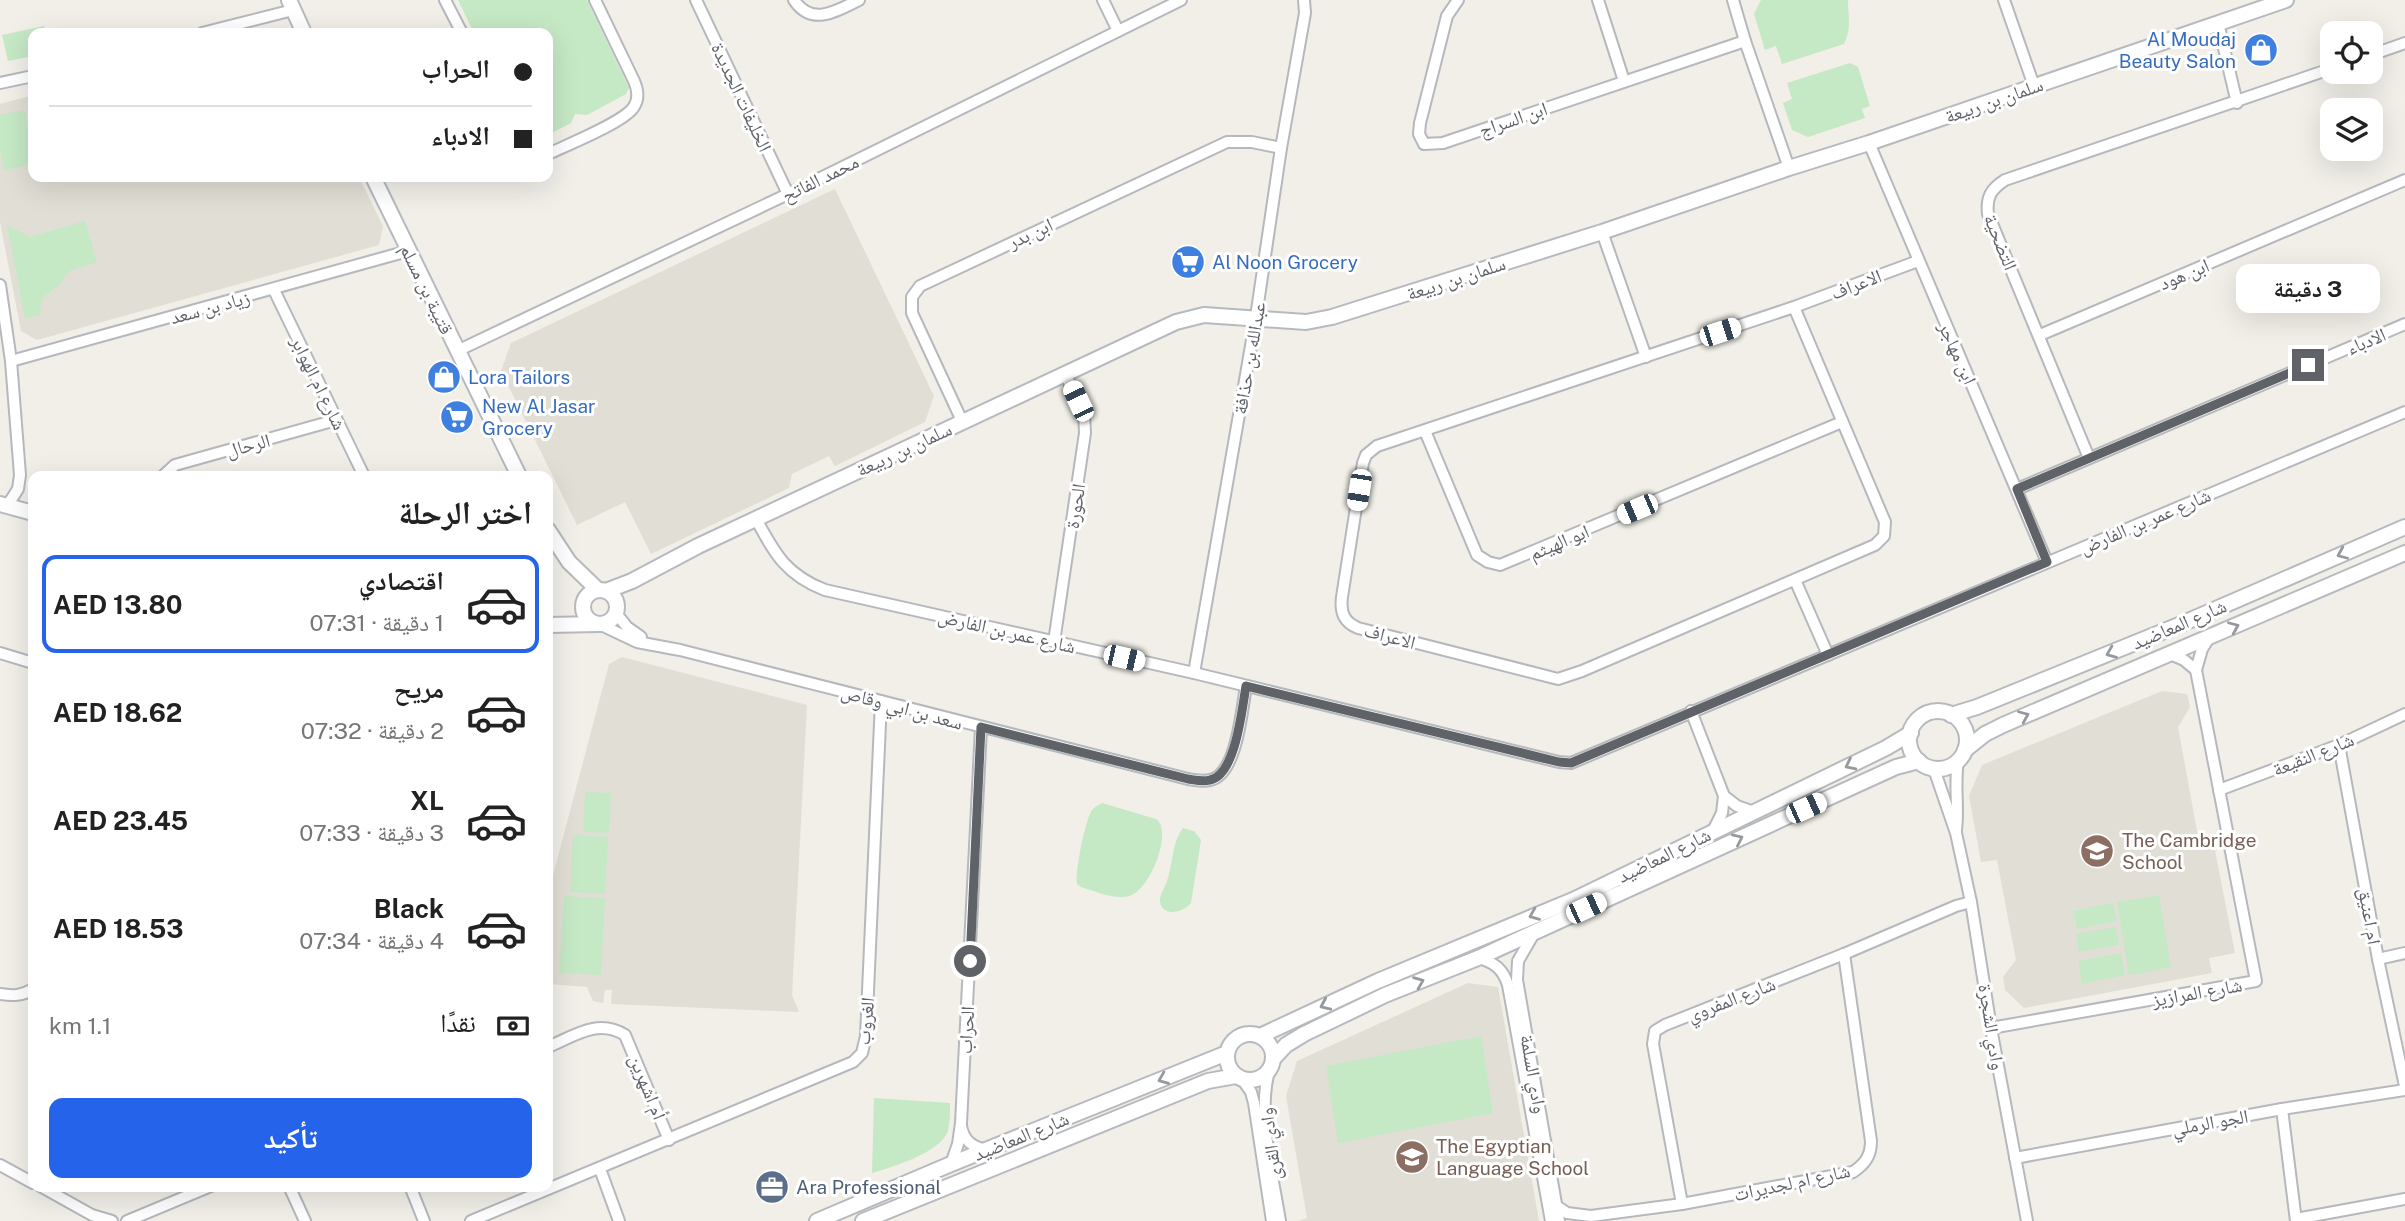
<!DOCTYPE html>
<html lang="ar">
<meta charset="utf-8">
<style>
body{margin:0;font-family:"Public Sans","Noto Naskh Arabic",sans-serif;background:#f6f6f6;color:#222;direction:rtl;height:100vh;display:flex;flex-direction:column;font-size:26px;white-space:nowrap}
*{box-sizing:border-box;margin:0}
p{font-size:23px;color:#767676}
.icon{flex:none;width:38px;height:38px;fill:none;stroke:currentColor;stroke-width:2;stroke-linecap:round;stroke-linejoin:round}
.map{position:relative;flex:1;overflow:hidden;direction:ltr}
.details{position:absolute;left:28px;top:471px;width:525px;height:721px;display:flex;flex-direction:column;background:#fff;border-radius:14px;box-shadow:0 7px 28px #0002;direction:rtl}
.details>*{flex:none}
.top-card{position:absolute;left:28px;top:28px;width:525px;height:154px;border-radius:14px;box-shadow:0 7px 28px #0002;direction:rtl;display:grid;align-content:center;height:154px;padding:0 21px;background:#fff}
.tools{position:absolute;left:2320px;top:21px;display:grid;gap:14px}
.tools a{display:grid;place-items:center;width:63px;height:63px;border-radius:14px;background:#fff;box-shadow:0 7px 28px #0002;font-size:35px}
.end{position:absolute;width:32px;height:32px;margin:-16px;border:9px solid #5f6368;background:#fff;box-shadow:0 0 0 4px #fff}
.from{border-radius:50%}
.bubble{position:absolute;height:49px;border-radius:14px;background:#fff;box-shadow:0 7px 28px #0002;font-size:23px;font-weight:700;line-height:49px;text-align:center;direction:rtl}
.car{position:absolute;width:21px;height:42px;margin:-21px -10px;border-radius:9px;box-shadow:0 0 5px 2px #0007;background:linear-gradient(#fff 24%,#345 0 40%,#fff 0 76%,#345 0 86%,#fff 0)}
.top-card b{display:flex;align-items:center;gap:24px;height:66px;font-size:26px}
.top-card b+b{border-top:2px solid #e0e0e0}
.top-card i{width:18px;height:18px;background:#222}
ul{padding:0;list-style:none}
li{display:flex;align-items:center;gap:21px;height:98px;margin:0 14px 10px;padding:0 7px;border:4px solid transparent;border-radius:14px}
li div{flex:1}
li b{display:block;font-size:26px}
li em{font-style:normal;font-weight:700}
li.selected{border-color:#2563eb}
li>.icon{width:63px;height:63px;stroke-width:1.5}
h2{padding:0 21px;font-size:32px;line-height:84px}
.pay{display:flex;align-items:center;gap:18px;height:77px;padding:0 21px;font-size:26px}
.pay p{margin-inline-start:auto}
.action{display:flex;gap:14px;margin-top:auto;padding:14px 21px}
.action a{flex:1;height:80px;border-radius:14px;background:#2563eb;color:#fff;font-size:28px;font-weight:700;line-height:80px;text-align:center}
.map>svg:first-child{display:block}
.education{fill:#e1ded6}
.green{fill:#c5e8c5}
.lines{fill:none;stroke-linecap:round;stroke-linejoin:round}
.street-casing{stroke:#b5b8bc;stroke-width:14}
.secondary-casing{stroke:#b6babf;stroke-width:18}
.street{stroke:#fff;stroke-width:10}
.secondary{stroke:#fff;stroke-width:14}
.oneway{stroke:#979a9d}
.route{stroke:#5f6368;stroke-width:9}
.labels{text-anchor:middle;dominant-baseline:central;stroke-width:6;stroke-linejoin:round;paint-order:stroke}
.shop-label{font-size:19px;fill:#366cbe;stroke:#fff;text-anchor:start}
.street-label{font-size:19px;fill:#5f6368;stroke:#fff}
.education-label{font-size:19px;fill:#785e54;stroke:#fff;text-anchor:start}
.service-label{font-size:19px;fill:#4e5e75;stroke:#fff;text-anchor:start}
</style>
<div class="map">
<svg width="2405" height="1221" viewBox="0 0 2405 1221">
<rect width="100%" height="100%" fill="#f1efe8"/>
<g class="education">
<polygon points="33,95 33,177 359,177 383,226 379,245 37,340 21,331 0,222 0,104"/>
<polygon points="835,189 934,396 925,422 835,466 829,456 792,474 789,488 651,554 625,502 577,525 501,371 511,343"/>
<polygon points="622,657 807,705 792,995 799,1012 611,1004 612,990 605,990 603,1003 593,1001 587,987 548,984 548,894 609,664"/>
<polygon points="2162,691 2187,694 2190,707 2178,727 2199,842 2213,840 2235,953 2209,958 2212,973 2024,1008 2005,990 2003,977 2016,960 1997,860 1981,862 1969,796 1982,765"/>
<polygon points="1468,983 1498,987 1539,1221 1298,1221 1307,1218 1286,1096 1297,1061"/>
</g>
<g class="green">
<polygon points="458,0 587,0 629,88 626,94 587,115 575,114 571,123 548,135 548,33 474,33"/>
<path d="M1761 0H1848C1848 17 1852 27 1844 44L1782 64 1776 46 1765 50 1754 14Z"/>
<polygon points="44,26 46,33 33,33 33,56 8,61 2,35"/>
<polygon points="1850,63 1858,67 1870,106 1862,109 1865,118 1808,137 1792,130 1783,103 1792,99 1787,83"/>
<polygon points="24,110 33,150 33,164 4,170 0,151 0,115"/>
<polygon points="85,221 97,262 69,271 58,286 44,296 41,303 40,315 25,318 7,225 30,237"/>
<polygon points="585,792 611,793 609,833 583,832"/>
<path d="M1102 803 1156 819C1174 831 1149 892 1129 896 1115 900 1094 891 1081 887L1077 884C1075 871 1085 821 1092 810 1095 806 1098 806 1102 803Z"/>
<path d="M1183 828 1194 831 1201 840 1191 903C1184 912 1163 918 1160 902 1159 896 1165 887 1167 881 1173 864 1172 842 1183 828Z"/>
<polygon points="573,835 608,837 605,894 570,892"/>
<polygon points="2159,895 2171,967 2129,975 2117,902"/>
<polygon points="564,896 605,898 601,975 559,973"/>
<polygon points="2113,903 2116,921 2077,929 2073,911"/>
<polygon points="2116,927 2119,945 2079,952 2076,934"/>
<polygon points="2121,953 2125,975 2082,984 2078,961"/>
<polygon points="1481,1036 1493,1113 1338,1143 1326,1066"/>
<path d="M874 1098 950 1103C950 1112 950 1122 948 1131 941 1152 893 1167 872 1173Z"/>
</g>
<g class="lines">
<g class="street-casing">
<g id="street">
<polyline points="445,0 462,33"/>
<polyline points="696,0 788,194"/>
<path d="M794 0C812 27 836 11 859 0"/>
<polyline points="1103,0 1118,31"/>
<polyline points="1458,0 1447,16 1420,123 1419,134 1424,144 1443,143 1745,41"/>
<polyline points="1598,0 1624,81"/>
<polyline points="1733,0 1745,41 1789,168"/>
<polyline points="2004,0 2034,86"/>
<polyline points="2218,23 2237,103"/>
<polyline points="202,33 293,10"/>
<polyline points="2371,55 2405,43"/>
<polyline points="0,83 33,76"/>
<polyline points="1869,143 2047,562"/>
<path d="M548 154C567 145 622 123 633 108 639 100 638 90 634 81L595 0"/>
<polyline points="1602,232 1646,357"/>
<polyline points="0,285 11,361 20,475 18,489 7,506"/>
<polyline points="274,290 364,476"/>
<path d="M1794 307 1885 522 1884 536 1875 545 1582 671 1558 679 1358 628C1344 622 1340 613 1342 597L1363 463 1366 455 1377 446 1794 307 1918 261"/>
<polyline points="2040,335 2405,180"/>
<polyline points="457,351 788,194 1181,0"/>
<polyline points="11,361 408,251"/>
<polyline points="962,421 912,313 912,297 920,286 1227,142 1252,142 1281,148"/>
<polyline points="1425,431 1477,555 1488,562 1500,565 1842,422"/>
<path d="M2089 458 1988 214C1986 197 1991 189 2005 180L2333 68"/>
<polyline points="163,476 175,465 336,420"/>
<polyline points="2017,489 2405,324"/>
<path d="M756 519C775 554 786 575 825 590L1194 673 1559 762 1571 763 2405 412"/>
<polyline points="1795,580 1828,655"/>
<polyline points="616,613 627,627 641,637"/>
<path d="M599 624 637 642 680 650 1188 779C1195 780 1203 782 1210 780 1237 775 1242 708 1246 686"/>
<polyline points="1054,642 1085,433 1084,413 1065,374"/>
<polyline points="0,653 33,663"/>
<polyline points="2170,654 2184,660 2196,670"/>
<polyline points="1194,673 1256,317 1281,148 1305,13 1304,0"/>
<polyline points="1691,711 1724,796 1722,813 1713,831"/>
<polyline points="2339,745 2378,959 2405,1086"/>
<polyline points="1934,769 1956,833 1971,902 1991,1028 2027,1221"/>
<polyline points="2219,790 2339,745 2405,714"/>
<polyline points="1724,796 1737,806 1754,812"/>
<path d="M1956 830C1959 807 1954 784 1958 761"/>
<polyline points="1533,935 1518,961 1517,980 1559,1221"/>
<path d="M1478 958C1494 962 1503 969 1508 985L1551 1221"/>
<polyline points="2378,959 2405,953"/>
<path d="M0 994C13 996 22 996 33 989"/>
<polyline points="1991,1028 2256,981 2196,670 2202,649 2209,638"/>
<path d="M548 1047C574 1036 598 1018 625 1035L669 1140"/>
<path d="M1270 1068C1256 1110 1273 1177 1280 1221"/>
<polyline points="1242,1079 1251,1092 1254,1103 1272,1221"/>
<polyline points="2282,1109 2296,1221"/>
<path d="M961 1126C964 1141 972 1147 987 1150"/>
<polyline points="2015,1158 2282,1109 2405,1090"/>
<polyline points="951,1164 958,1144 961,1123 981,728"/>
<polyline points="0,1165 33,1183"/>
<polyline points="600,1169 619,1221"/>
<polyline points="40,1186 92,1215 112,1221"/>
<polyline points="289,1186 305,1221"/>
<polyline points="410,1186 424,1221"/>
<polyline points="1682,1204 1653,1044 1655,1031 1665,1025 1844,954 1956,906 1971,902"/>
<path d="M1558 1207 1567 1213 1591 1216 1682 1204 1853 1172C1865 1164 1871 1156 1871 1141L1844 954"/>
<polyline points="2296,1219 2405,1199"/>
<polyline points="127,1221 211,1186"/>
<polyline points="471,1221 853,1062 862,1053 866,1036 881,701"/>
</g>
</g>
<g class="secondary-casing">
<g id="secondary">
<polyline points="289,0 304,33"/>
<polyline points="373,177 519,476"/>
<polyline points="0,504 33,513"/>
<polyline points="548,530 569,562 598,590"/>
<circle cx="600" cy="607" r="17"/>
<polyline points="606,591 632,581 698,546 1176,322 1204,315 1306,322 1332,317 1602,232 1789,168 1869,143 2286,0"/>
<polyline points="548,625 598,624"/>
<circle cx="1938" cy="740" r="29"/>
<polyline points="1951,715 1977,707 2179,625 2405,527"/>
<polyline points="1965,750 1985,734 2003,725 2405,553"/>
<circle cx="1250" cy="1057" r="23"/>
<polyline points="1260,1036 1378,981 1573,900 1886,748 1911,733"/>
<polyline points="1273,1059 1286,1045 1304,1034 1385,995 1478,958 1896,767 1919,761"/>
<polyline points="817,1221 951,1164 1227,1053"/>
<polyline points="863,1221 1208,1081 1236,1076"/>
</g>
</g>
<use href="#street" class="street"/>
<use href="#secondary" class="secondary"/>
</g>
<defs><path id="oneway-chevron" d="M-2-3.5L2.5 0L-2 3.5" fill="none" stroke-width="1.6" stroke-linecap="round" stroke-linejoin="round" transform="scale(1.75)"/></defs>
<g class="oneway">
<use href="#oneway-chevron" transform="translate(2342 554) rotate(157)"/>
<use href="#oneway-chevron" transform="translate(2234 627) rotate(-23)"/>
<use href="#oneway-chevron" transform="translate(2111 653) rotate(158)"/>
<use href="#oneway-chevron" transform="translate(2024 716) rotate(-23)"/>
<use href="#oneway-chevron" transform="translate(1850 765) rotate(154)"/>
<use href="#oneway-chevron" transform="translate(1738 839) rotate(-25)"/>
<use href="#oneway-chevron" transform="translate(1534 915) rotate(158)"/>
<use href="#oneway-chevron" transform="translate(1419 982) rotate(-22)"/>
<use href="#oneway-chevron" transform="translate(1325 1005) rotate(156)"/>
<use href="#oneway-chevron" transform="translate(1163 1079) rotate(158)"/>
</g>
<g class="lines">
<path class="route" d="M970 961 981 727 1188 779C1195 780 1203 782 1210 780 1236 775 1242 708 1246 686L1559 762 1571 763 2047 562 2017 489 2308 365"/>
</g>
<defs>
<g id="shop-disc" transform="scale(1.75)"><circle r="9.5" fill="#3f7fe0" stroke="#fff"/><path d="M-5-2.5h2.3a2.7 3.5 0 0 1 5.4 0H5L5.5 6h-11ZM-1.5-2.5h3a1.5 2.3 0 0 0-3 0Z" fill="#fff"/></g>
<g id="supermarket-disc" transform="scale(1.75)"><circle r="9.5" fill="#3f7fe0" stroke="#fff"/><path d="M-6-5.5h2.5l.6 2H6L4.5 2H-2.5L-4.4-4H-6ZM-1.5 3.2a1.3 1.3 0 1 0 .1 0ZM3 3.2a1.3 1.3 0 1 0 .1 0Z" fill="#fff"/></g>
<g id="school-disc" transform="scale(1.75)"><circle r="9.5" fill="#8d6e63" stroke="#fff"/><path d="M0-5L7-2L0 1L-7-2ZM-4 1L0 2.5L4 1V4Q0 6-4 4Z" fill="#fff"/></g>
<g id="office-disc" transform="scale(1.75)"><circle r="9.5" fill="#5c6f8a" stroke="#fff"/><path d="M-6-3h4V-5.5h4V-3h4V5H-6ZM-1-4.5V-3h2v-1.5ZM-6 0V1H6V0Z" fill="#fff"/></g>
</defs>
<g fill-rule="evenodd">
<use href="#shop-disc" x="2261" y="50"/>
<use href="#supermarket-disc" x="1188" y="262"/>
<use href="#shop-disc" x="444" y="377"/>
<use href="#supermarket-disc" x="457" y="417"/>
<use href="#school-disc" x="2097" y="851"/>
<use href="#school-disc" x="1412" y="1157"/>
<use href="#office-disc" x="772" y="1187"/>
</g>
<g class="labels">
<g class="shop-label">
<text x="2236" y="39" text-anchor="end">Al Moudaj<tspan x="2236" dy="22">Beauty Salon</tspan></text>
<text x="1212" y="262">Al Noon Grocery</text>
<text x="468" y="377">Lora Tailors</text>
<text x="482" y="406">New Al Jasar<tspan x="482" dy="22">Grocery</tspan></text>
</g>
<g class="street-label">
<text transform="translate(742 97) rotate(65)">الخليفات الجديدة</text>
<text transform="translate(1994 100) rotate(-19)">سلمان بن ربيعة</text>
<text transform="translate(1513 119) rotate(-19)">ابن السراج</text>
<text transform="translate(820 178) rotate(-26)">محمد الفاتح</text>
<text transform="translate(1030 233) rotate(-25)">ابن بدر</text>
<text transform="translate(2001 242) rotate(68)">التضحية</text>
<text transform="translate(2184 274) rotate(-23)">ابن هود</text>
<text transform="translate(1456 278) rotate(-18)">سلمان بن ربيعة</text>
<text transform="translate(1856 284) rotate(-21)">الاعراف</text>
<text transform="translate(427 289) rotate(64)">قتيبة بن مسلم</text>
<text transform="translate(210 307) rotate(-15)">زياد بن سعد</text>
<text transform="translate(2366 341) rotate(-23)">الادباء</text>
<text transform="translate(1958 353) rotate(66)">ابن مهاجر</text>
<text transform="translate(1249 358) rotate(-80)">عبدالله بن حذافة</text>
<text transform="translate(319 383) rotate(64)">شارع ام الهوابر</text>
<text transform="translate(248 445) rotate(-15)">الرحال</text>
<text transform="translate(904 449) rotate(-25)">سلمان بن ربيعة</text>
<text transform="translate(1075 506) rotate(-81)">الحورة</text>
<text transform="translate(2145 521) rotate(-23)">شارع عمر بن الفارض</text>
<text transform="translate(1559 542) rotate(-23)">ابو الهيثم</text>
<text transform="translate(2179 624) rotate(-23)">شارع المعاضيد</text>
<text transform="translate(1007 631) rotate(13)">شارع عمر بن الفارض</text>
<text transform="translate(1390 636) rotate(15)">الاعراف</text>
<text transform="translate(902 707) rotate(15)">سعد بن ابي وقاص</text>
<text transform="translate(2313 754) rotate(-22)">شارع النقيعة</text>
<text transform="translate(1664 855) rotate(-26)">شارع المعاضيد</text>
<text transform="translate(2370 916) rotate(80)">ام اعنيق</text>
<text transform="translate(2197 992) rotate(-10)">شارع المرازيز</text>
<text transform="translate(1731 999) rotate(-21)">شارع المفروي</text>
<text transform="translate(865 1021) rotate(-84)">الغروب</text>
<text transform="translate(1992 1027) rotate(81)">وادي الشجرة</text>
<text transform="translate(966 1030) rotate(-87)">الحراب</text>
<text transform="translate(1534 1074) rotate(80)">وادي السلمة</text>
<text transform="translate(648 1087) rotate(68)">أم اشهرين</text>
<text transform="translate(2210 1122) rotate(-10)">الجو الرملي</text>
<text transform="translate(1021 1136) rotate(-22)">شارع المعاضيد</text>
<text transform="translate(1270 1144) rotate(-97)">وادي القرى</text>
<text transform="translate(1792 1182) rotate(-12)">شارع ام لجديرات</text>
</g>
<g class="education-label">
<text x="2122" y="840">The Cambridge<tspan x="2122" dy="22">School</tspan></text>
<text x="1436" y="1146">The Egyptian<tspan x="1436" dy="22">Language School</tspan></text>
</g>
<g class="service-label">
<text x="796" y="1187">Ara Professional</text>
</g>
</g>
</svg>
<div class="tools">
<a><svg class="icon" aria-label="locate" viewBox="0 0 24 24"><circle cx="12" cy="12" r="6"/><path d="M12 2v4M12 18v4M2 12h4M18 12h4"/></svg></a>
<a><svg class="icon" aria-label="layers" viewBox="0 0 24 24"><path d="M12 4l9 5-9 5-9-5zM3 14l9 5 9-5"/></svg></a>
</div>
<i class="end from" style="left:970px;top:961px"></i>
<i class="end" style="left:2308px;top:365px"></i>
<div class="bubble" style="left:2236px;top:264px;width:144px">3 دقيقة</div>
<i class="car" style="left:1720px;top:332px;rotate:72deg"></i>
<i class="car" style="left:1078px;top:401px;rotate:335deg"></i>
<i class="car" style="left:1359px;top:490px;rotate:189deg"></i>
<i class="car" style="left:1637px;top:509px;rotate:247deg"></i>
<i class="car" style="left:1124px;top:658px;rotate:103deg"></i>
<i class="car" style="left:1806px;top:808px;rotate:66deg"></i>
<i class="car" style="left:1586px;top:908px;rotate:65deg"></i>
<div class="top-card">
<b><i class="from"></i>الحراب</b>
<b><i></i>الادباء</b>
</div>
<section class="details">
<h2>اختر الرحلة</h2>
<ul>
<li class="selected"><svg class="icon" aria-label="car" viewBox="0 0 24 24"><path d="M5 17H2v-5l4-1 3-4h7l3 4 3 1v5h-3M9 17h6M6 11h13"/><circle cx="7" cy="17" r="2"/><circle cx="17" cy="17" r="2"/></svg><div><b>اقتصادي</b><p>1 دقيقة · 07:31</p></div><em>AED 13.80</em></li>
<li><svg class="icon" aria-label="car" viewBox="0 0 24 24"><path d="M5 17H2v-5l4-1 3-4h7l3 4 3 1v5h-3M9 17h6M6 11h13"/><circle cx="7" cy="17" r="2"/><circle cx="17" cy="17" r="2"/></svg><div><b>مريح</b><p>2 دقيقة · 07:32</p></div><em>AED 18.62</em></li>
<li><svg class="icon" aria-label="car" viewBox="0 0 24 24"><path d="M5 17H2v-5l4-1 3-4h7l3 4 3 1v5h-3M9 17h6M6 11h13"/><circle cx="7" cy="17" r="2"/><circle cx="17" cy="17" r="2"/></svg><div><b>XL</b><p>3 دقيقة · 07:33</p></div><em>AED 23.45</em></li>
<li><svg class="icon" aria-label="car" viewBox="0 0 24 24"><path d="M5 17H2v-5l4-1 3-4h7l3 4 3 1v5h-3M9 17h6M6 11h13"/><circle cx="7" cy="17" r="2"/><circle cx="17" cy="17" r="2"/></svg><div><b>Black</b><p>4 دقيقة · 07:34</p></div><em>AED 18.53</em></li>
</ul>
<div class="pay"><svg class="icon" aria-label="cash" viewBox="0 0 24 24"><path d="M3 7h18v10H3z"/><circle cx="12" cy="12" r="2"/></svg>نقدًا<p>1.1 km</p></div>
<div class="action"><a>تأكيد</a></div>
</section>
</div>
